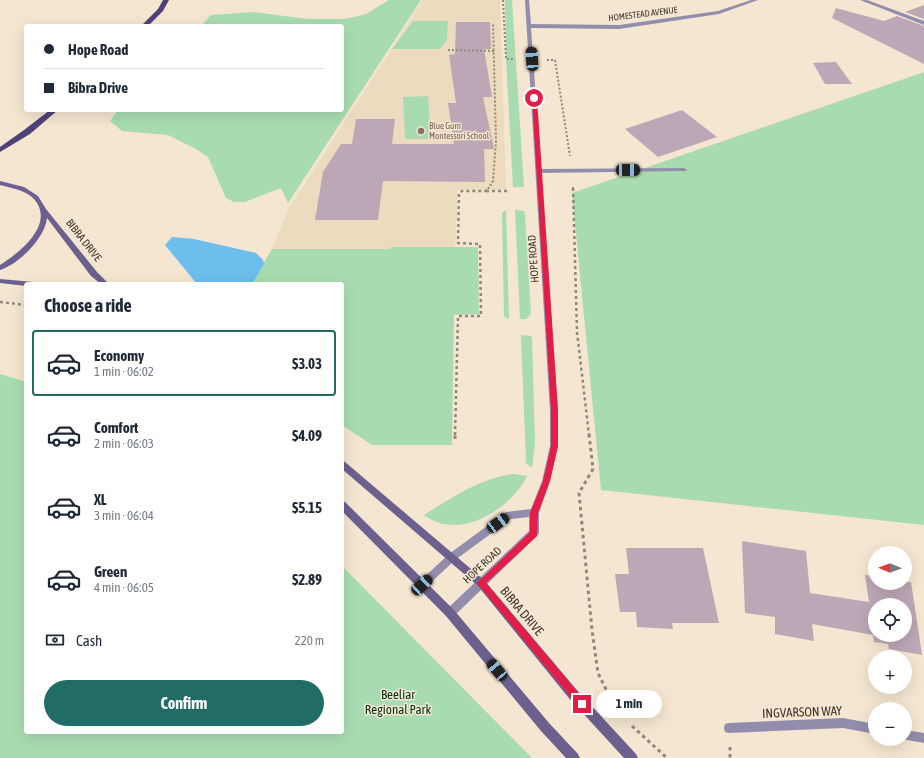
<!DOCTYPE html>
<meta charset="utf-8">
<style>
body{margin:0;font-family:"Asap Condensed",sans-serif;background:#f6f6f7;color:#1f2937;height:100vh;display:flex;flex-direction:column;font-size:15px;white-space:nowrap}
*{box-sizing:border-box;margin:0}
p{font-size:13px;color:#747a83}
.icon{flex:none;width:22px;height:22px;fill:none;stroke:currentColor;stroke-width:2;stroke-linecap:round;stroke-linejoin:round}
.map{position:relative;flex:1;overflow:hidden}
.details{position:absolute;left:24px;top:282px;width:320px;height:452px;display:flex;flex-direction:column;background:#fff;border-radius:4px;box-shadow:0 4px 16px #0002}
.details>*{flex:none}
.guide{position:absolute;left:24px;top:24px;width:320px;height:88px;border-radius:4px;box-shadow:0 4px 16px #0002;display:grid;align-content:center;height:88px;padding:0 20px;background:#fff}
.needle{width:26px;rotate:271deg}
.buttons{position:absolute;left:868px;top:546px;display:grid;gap:8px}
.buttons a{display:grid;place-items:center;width:44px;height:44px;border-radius:50%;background:#fff;box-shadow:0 4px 16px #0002;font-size:20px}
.end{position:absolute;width:18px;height:18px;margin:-9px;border:5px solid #e11d48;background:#fff;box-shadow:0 0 0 2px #fff}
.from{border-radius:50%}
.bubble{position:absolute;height:28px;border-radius:14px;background:#fff;box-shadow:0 4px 16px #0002;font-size:13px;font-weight:700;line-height:28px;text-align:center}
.car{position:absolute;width:12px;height:24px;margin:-12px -6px;border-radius:5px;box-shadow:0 0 3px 1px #0007;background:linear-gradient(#222 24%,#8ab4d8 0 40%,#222 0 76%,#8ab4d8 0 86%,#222 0)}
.guide b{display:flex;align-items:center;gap:14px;height:38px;font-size:15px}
.guide b+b{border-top:1px solid #e0e1e3}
.guide i{width:10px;height:10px;background:#1f2937}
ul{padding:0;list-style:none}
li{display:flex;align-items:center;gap:12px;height:66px;margin:0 8px 6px;padding:0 12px;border:2px solid transparent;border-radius:4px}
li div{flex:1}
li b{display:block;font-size:15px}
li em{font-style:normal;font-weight:700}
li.on{border-color:#216c67}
li>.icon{width:36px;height:36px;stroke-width:1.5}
h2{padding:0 20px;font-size:18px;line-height:48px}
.pay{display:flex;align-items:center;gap:10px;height:44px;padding:0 20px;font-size:15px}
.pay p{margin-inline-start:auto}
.cta{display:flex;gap:8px;margin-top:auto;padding:8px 20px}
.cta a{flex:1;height:46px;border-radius:24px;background:#216c67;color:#fff;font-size:16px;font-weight:700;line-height:46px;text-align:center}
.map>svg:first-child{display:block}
.built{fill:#ecdbbe}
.green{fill:#a8dcb0}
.water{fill:#6dbeed}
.building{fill:#bda7b6;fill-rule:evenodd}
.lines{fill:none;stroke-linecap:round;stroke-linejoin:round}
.path-far2{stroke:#92887a;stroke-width:2;stroke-dasharray:2 2;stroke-linecap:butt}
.path-far1{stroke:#92887a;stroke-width:2.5;stroke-dasharray:3 3;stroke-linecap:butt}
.path{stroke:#92887a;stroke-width:3;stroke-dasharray:3.5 3.5;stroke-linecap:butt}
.lane{fill:#938dac;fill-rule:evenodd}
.street{fill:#938dac;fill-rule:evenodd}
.secondary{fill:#6c618e;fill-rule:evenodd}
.primary{fill:#504277;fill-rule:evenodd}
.route{fill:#e11d48}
.education-dot{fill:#8d6e63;stroke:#f4e6d0;stroke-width:1.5}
.labels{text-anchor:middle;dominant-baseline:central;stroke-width:3;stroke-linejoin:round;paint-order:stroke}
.far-street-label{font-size:9px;fill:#3b352d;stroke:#f4e6d0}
.far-education-label{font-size:9px;fill:#785e54;stroke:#f4e6d0;text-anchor:start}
.street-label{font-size:11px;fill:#3b352d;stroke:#f4e6d0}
.near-street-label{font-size:13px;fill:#3b352d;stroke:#f4e6d0}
.near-park-label{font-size:13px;fill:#003411;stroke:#f4e6d0}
</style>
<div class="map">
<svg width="924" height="758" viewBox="0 0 924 758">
<rect width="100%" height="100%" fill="#f4e6d0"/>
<polygon class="built" points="423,0 500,0 506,190 458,190 455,251 272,249 289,208"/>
<g class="green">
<polygon points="389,0 421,0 288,203 281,188 245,202 234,202 226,198 208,157 196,149 168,135 122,131 110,121 118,110 342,110 342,26 201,26 211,15 254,12 307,19 345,19 366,14"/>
<polygon points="505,0 512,0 524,187 513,187 506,59"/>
<polygon points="413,21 448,21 447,40 440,49 392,49"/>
<polygon points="924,72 924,525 601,490 572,193"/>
<polygon points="428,96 431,139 405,139 403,97"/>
<polygon points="506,210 509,319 504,316 502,213"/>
<polygon points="515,210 524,211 525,215 531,314 526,319 520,319"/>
<polygon points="391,247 478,247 479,314 454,315 452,445 372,445 342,425 342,284 251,284 272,249 390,249"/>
<polygon points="521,335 531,336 532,338 535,443 532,468 526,463"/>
<polygon points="0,374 26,382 26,732 342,732 342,566 532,758 0,758"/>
<path d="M514 474 527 476C511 509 459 542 424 515 451 498 482 477 514 474Z"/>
</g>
<polygon class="water" points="172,237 194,239 256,253 263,260 264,264 252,284 197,284 165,245"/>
<g class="building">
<polygon points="924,5 924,19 905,12"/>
<polygon points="836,8 884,21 897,16 924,26 924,64 832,18"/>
<polygon points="456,22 490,22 491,49 484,49 492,97 483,97 494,149 484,149 485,182 383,181 378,220 315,220 323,172 341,144 352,144 356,119 395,119 392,144 454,144 448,103 456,103 449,55 455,54"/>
<polygon points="836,62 852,84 825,84 813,63"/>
<polygon points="682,110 717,137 658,157 625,129"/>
<path d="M742 541 806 551 810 593 869 602 865 575 875 576V583L911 582 922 655 889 649 888 644 874 642 873 635 812 624 814 641 775 634V617L745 613ZM875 605H905V635H875Z"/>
<polygon points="626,548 703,548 719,623 672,623 673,629 637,627 636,612 620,612 615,574 629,574"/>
</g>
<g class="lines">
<g class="path-far2">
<polyline points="503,0 506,59 514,59"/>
<polyline points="448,50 494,51"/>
<polyline points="547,60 555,60 570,156"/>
<polyline points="573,187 573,189"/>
<polyline points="488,189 493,181 496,141 493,23"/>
</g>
<g class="path-far1">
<polyline points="573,188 577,332 589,435"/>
<polyline points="486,191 510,191"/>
<polyline points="0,302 26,305"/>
<polyline points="455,435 458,316 481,316 480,244 458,243 459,193 462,191 486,191 488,188"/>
</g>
<g class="path">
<polyline points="589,434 593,469 579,493 592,630 598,673 616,710"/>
<polyline points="455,439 455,434"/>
<polyline points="632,726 667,758"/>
<polyline points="730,747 730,758"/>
</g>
<polygon class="lane" points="684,168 687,170 686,171 539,173 536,171 539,169"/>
<g class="street">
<polygon points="525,0 529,0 531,24 619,25 718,11 751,0 758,0 719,14 619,29 531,28 558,411 558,446 550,481 539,513 539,533 537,536 454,616 450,618 446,616 445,613 446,610 529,531 529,517 511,519 455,560 425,588 422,589 419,588 417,585 419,582 449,554 506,512 531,509 542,481 550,446 550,411"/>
<polygon points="860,0 867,0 924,21 924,25"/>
<polygon points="843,718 875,724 875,734 843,728 729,733 725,732 724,728 725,724 729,723"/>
<polygon points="905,730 924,733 924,743 902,739 905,739"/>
</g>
<g class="secondary">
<path d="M0 181 24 187 38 196 46 209 97 272 109 284H101L91 276 47 218C45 238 19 264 0 270V265C19 253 56 224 34 199 26 190 11 188 0 185Z"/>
<polygon points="0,279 34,282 38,284 26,284 26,286 0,283"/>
<polygon points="342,460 345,462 484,580 576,689 636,754 638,758 624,758 568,697 478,586 342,469"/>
<polygon points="342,501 345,502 454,610 549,723 578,754 580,758 566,758 541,731 446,616 342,511"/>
</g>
<g class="primary">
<polygon points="163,0 169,0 163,11 148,26 141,26 158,9"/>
<polygon points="50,110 58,110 30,134 0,152 0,147 24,130"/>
</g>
</g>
<polygon class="route" points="534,96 537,98 558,411 558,446 550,481 538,513 537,536 486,583 585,701 587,704 582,708 579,707 477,583 530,532 530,513 543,481 551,446 551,411 532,98"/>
<circle class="education-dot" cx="421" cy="131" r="4"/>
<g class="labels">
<g class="far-street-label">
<text transform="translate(643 14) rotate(-7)">HOMESTEAD AVENUE</text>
</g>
<g class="far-education-label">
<text x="429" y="126">Blue Gum<tspan x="429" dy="10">Montessori School</tspan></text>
</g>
<g class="street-label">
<text transform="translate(84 240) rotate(52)">BIBRA DRIVE</text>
<text transform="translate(533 259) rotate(-94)">HOPE ROAD</text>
<text transform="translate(482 565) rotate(-43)">HOPE ROAD</text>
</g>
<g class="near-street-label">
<text transform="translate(522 611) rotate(50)">BIBRA DRIVE</text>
<text transform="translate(802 712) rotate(-2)">INGVARSON WAY</text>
</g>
<g class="near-park-label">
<text x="398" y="694">Beeliar<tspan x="398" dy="15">Regional Park</tspan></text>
</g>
</g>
</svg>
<div class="buttons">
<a><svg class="needle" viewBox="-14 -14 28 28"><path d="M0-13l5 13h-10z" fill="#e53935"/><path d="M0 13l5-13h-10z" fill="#747a83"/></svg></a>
<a><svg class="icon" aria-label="locate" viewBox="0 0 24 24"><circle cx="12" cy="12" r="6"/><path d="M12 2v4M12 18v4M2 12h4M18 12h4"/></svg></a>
<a>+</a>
<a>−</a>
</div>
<i class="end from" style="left:534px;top:98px"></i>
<i class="end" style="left:582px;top:704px"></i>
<div class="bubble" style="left:596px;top:690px;width:66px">1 min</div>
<i class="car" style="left:532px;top:59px;rotate:356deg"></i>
<i class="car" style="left:628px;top:170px;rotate:90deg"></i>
<i class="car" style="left:498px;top:523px;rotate:54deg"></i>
<i class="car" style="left:422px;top:585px;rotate:47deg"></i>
<i class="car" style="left:497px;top:670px;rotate:320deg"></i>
<div class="guide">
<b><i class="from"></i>Hope Road</b>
<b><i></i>Bibra Drive</b>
</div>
<section class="details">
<h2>Choose a ride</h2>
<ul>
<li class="on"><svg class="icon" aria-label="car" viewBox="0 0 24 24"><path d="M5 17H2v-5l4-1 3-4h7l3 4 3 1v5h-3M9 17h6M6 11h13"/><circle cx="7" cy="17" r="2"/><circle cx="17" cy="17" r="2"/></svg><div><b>Economy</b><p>1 min · 06:02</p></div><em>$3.03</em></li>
<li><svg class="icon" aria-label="car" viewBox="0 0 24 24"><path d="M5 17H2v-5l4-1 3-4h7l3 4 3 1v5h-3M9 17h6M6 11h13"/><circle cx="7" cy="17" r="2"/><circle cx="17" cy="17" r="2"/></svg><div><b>Comfort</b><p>2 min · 06:03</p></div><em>$4.09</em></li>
<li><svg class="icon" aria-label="car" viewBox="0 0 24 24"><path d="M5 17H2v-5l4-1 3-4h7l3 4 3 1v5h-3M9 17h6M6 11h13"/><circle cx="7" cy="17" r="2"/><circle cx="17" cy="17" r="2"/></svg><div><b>XL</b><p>3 min · 06:04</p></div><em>$5.15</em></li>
<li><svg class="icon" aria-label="car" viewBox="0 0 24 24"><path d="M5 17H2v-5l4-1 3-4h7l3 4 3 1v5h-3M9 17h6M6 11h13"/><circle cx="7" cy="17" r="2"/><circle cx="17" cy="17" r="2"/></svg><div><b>Green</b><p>4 min · 06:05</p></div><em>$2.89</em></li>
</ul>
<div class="pay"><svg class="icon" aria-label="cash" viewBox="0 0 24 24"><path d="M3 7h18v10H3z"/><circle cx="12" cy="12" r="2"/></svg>Cash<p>220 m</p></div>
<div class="cta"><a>Confirm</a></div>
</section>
</div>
